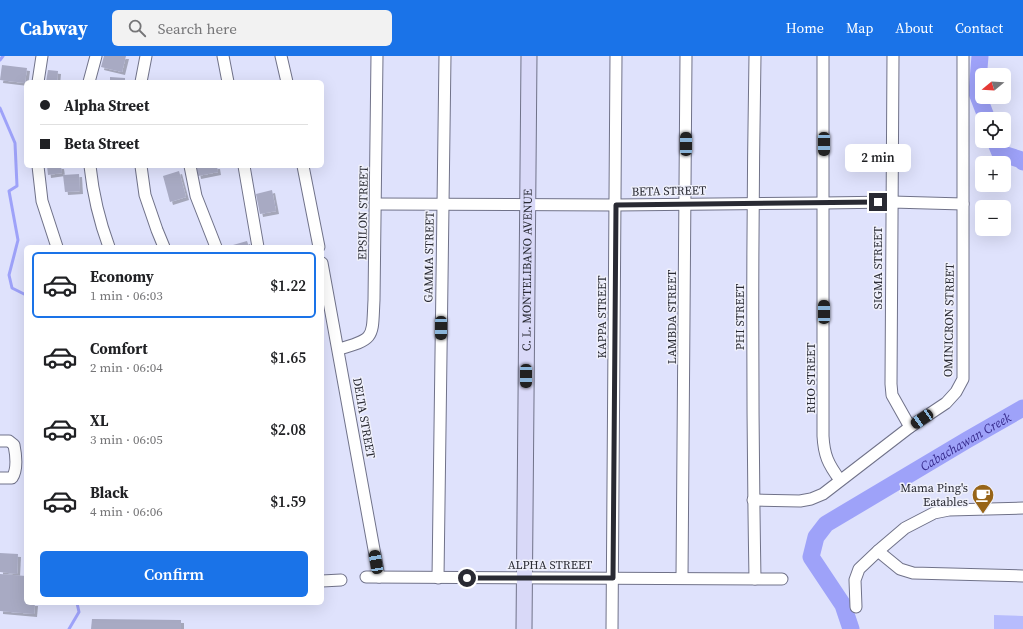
<!DOCTYPE html>
<meta charset="utf-8">
<style>
body{margin:0;font-family:"Source Serif 4",serif;background:#f2f2f2;color:#202124;height:100vh;display:flex;flex-direction:column;font-size:15px;white-space:nowrap}
*{box-sizing:border-box;margin:0}
p{font-size:13px;color:#757577}
.icon{flex:none;width:22px;height:22px;fill:none;stroke:currentColor;stroke-width:2;stroke-linecap:round;stroke-linejoin:round}
.map{position:relative;flex:1;overflow:hidden}
.details{position:absolute;left:24px;top:189px;width:300px;height:360px;display:flex;flex-direction:column;background:#fff;border-radius:6px;box-shadow:0 4px 16px #0002}
.details>*{flex:none}
.hud{position:absolute;left:24px;top:24px;width:300px;height:88px;border-radius:6px;box-shadow:0 4px 16px #0002;display:grid;align-content:center;height:88px;padding:0 16px;background:#fff}
.needle{width:26px;rotate:252deg}
.tools{position:absolute;left:975px;top:12px;display:grid;gap:8px}
.tools a{display:grid;place-items:center;width:36px;height:36px;border-radius:6px;background:#fff;box-shadow:0 4px 16px #0002;font-size:20px}
.end{position:absolute;width:18px;height:18px;margin:-9px;border:5px solid #292a33;background:#fff;box-shadow:0 0 0 2px #fff}
.from{border-radius:50%}
.bubble{position:absolute;height:28px;border-radius:6px;background:#fff;box-shadow:0 4px 16px #0002;font-size:13px;font-weight:600;line-height:28px;text-align:center}
.car{position:absolute;width:12px;height:24px;margin:-12px -6px;border-radius:5px;box-shadow:0 0 3px 1px #0007;background:linear-gradient(#222 24%,#8ab4d8 0 40%,#222 0 76%,#8ab4d8 0 86%,#222 0)}
.hud b{display:flex;align-items:center;gap:14px;height:38px;font-size:15px}
.hud b+b{border-top:1px solid #e0e0e0}
.hud i{width:10px;height:10px;background:#202124}
ul{padding:7px 0 0;list-style:none}
li{display:flex;align-items:center;gap:12px;height:66px;margin:0 8px 6px;padding:0 8px;border:2px solid transparent;border-radius:6px}
li div{flex:1}
li b{display:block;font-size:15px}
li em{font-style:normal;font-weight:600}
li.active{border-color:#1a73e8}
li>.icon{width:36px;height:36px;stroke-width:1.5}
.cta{display:flex;gap:8px;margin-top:auto;padding:8px 16px}
.cta a{flex:1;height:46px;border-radius:6px;background:#1a73e8;color:#fff;font-size:16px;font-weight:600;line-height:46px;text-align:center}
header{display:flex;align-items:center;gap:24px;box-sizing:border-box;height:56px;padding:0 20px;background:#1a73e8;color:#fff}
header strong{font-size:19px}
nav{display:flex;gap:22px;margin-inline-start:auto;font-size:14px}
.search{width:280px;height:36px;background:#f2f2f2;display:flex;align-items:center;gap:10px;box-sizing:border-box;padding:0 14px;border-radius:6px;color:#757577;font-size:15px}
.map>svg:first-child{display:block}
.green{fill:#b7bcfd}
.lines{fill:none;stroke-linecap:round;stroke-linejoin:round}
.stream{stroke:#9ea2f9;stroke-width:3}
.river{stroke:#9ea2f9;stroke-width:17}
.building{fill:#a8aac3;filter:url(#shadow)}
.street-casing{stroke:#707289;stroke-width:13}
.secondary-casing{stroke:#707289;stroke-width:17}
.street{stroke:#fff;stroke-width:11}
.secondary{stroke:#d9d9f8;stroke-width:15}
.route{stroke:#292a33;stroke-width:5}
.labels{text-anchor:middle;dominant-baseline:central;stroke-width:3;stroke-linejoin:round;paint-order:stroke}
.street-label{font-size:12px;fill:#292a33;stroke:#eff0fb}
.poi-label{font-size:12px;fill:#292a33;stroke:#eff0fb;text-anchor:end}
.water-label{font-size:13px;font-style:italic;fill:#362a8c;stroke:#eff0fb}
</style>
<header>
<strong>Cabway</strong>
<div class="search"><svg class="icon" aria-label="search" viewBox="0 0 24 24"><circle cx="10" cy="10" r="6"/><path d="M15 15l6 6"/></svg>Search here</div>
<nav><a>Home</a><a>Map</a><a>About</a><a>Contact</a></nav>
</header>
<div class="map">
<svg width="1023" height="573" viewBox="0 0 1023 573">
<defs>
<filter id="shadow"><feDropShadow dx="3" dy="3" stdDeviation="0" flood-color="#0004"/></filter>
</defs>
<rect width="100%" height="100%" fill="#dfe2fc"/>
<polygon class="green" points="994,559 1023,560 1023,573 994,573"/>
<g class="lines">
<g class="stream">
<polyline points="0,4 3,0"/>
<polyline points="0,52 15,87 17,130 9,135 18,184 9,219 12,232 26,239"/>
<polyline points="26,333 26,336"/>
<polyline points="69,573 79,556 77,547"/>
</g>
<g class="river">
<polyline points="980,0 977,37 987,63"/>
<polyline points="995,85 1000,97 1022,104 1023,106"/>
<path id="s1" d="M851 573 843 549 811 501 816 481 826 468 967 384 1023 352"/>
</g>
</g>
<g class="building">
<polygon points="104,0 126,0 122,16 101,11"/>
<polygon points="2,9 27,12 25,27 0,24"/>
<polygon points="48,14 58,15 57,26 46,26"/>
<polygon points="110,21 125,22 125,26 110,26"/>
<polygon points="47,110 61,110 62,117 48,119"/>
<polygon points="196,110 217,110 218,116 198,120"/>
<polygon points="179,115 186,141 170,146 163,120"/>
<polygon points="79,118 80,135 65,136 63,119"/>
<polygon points="272,134 276,155 260,158 256,138"/>
<polygon points="247,185 249,191 226,191"/>
<polygon points="0,497 18,498 17,518 0,516"/>
<polygon points="0,518 26,520 26,547 35,547 34,558 0,555"/>
<polygon points="92,563 181,564 181,573 91,573"/>
</g>
<g class="lines">
<g class="street-casing">
<g id="street">
<polyline points="223,0 228,26"/>
<polyline points="281,0 287,26"/>
<path d="M823 0V380C824 399 828 408 840 424"/>
<polyline points="893,0 891,328 892,339 910,371"/>
<polyline points="38,26 42,0"/>
<polyline points="89,26 96,0"/>
<polyline points="141,26 146,0"/>
<polyline points="38,110 42,145 57,191"/>
<path d="M90 110C93 138 99 164 109 191"/>
<polyline points="141,110 145,139 157,174 164,191"/>
<polyline points="190,110 196,140 216,191"/>
<polyline points="244,110 258,191"/>
<polyline points="303,110 319,191"/>
<polyline points="376,148 616,149 824,147 892,146 963,148"/>
<polyline points="322,207 379,521"/>
<path d="M339 293C376 283 372 281 374 244L377 0"/>
<path d="M0 385H9L14 389C16 399 18 413 12 422H0"/>
<polyline points="753,444 800,445 811,443 823,438 910,371 946,347 956,336 963,323 963,0"/>
<polyline points="878,495 900,513 913,517 1023,520"/>
<polyline points="366,521 782,523"/>
<polyline points="438,522 445,0"/>
<polyline points="682,522 686,0"/>
<path d="M755 523C752 348 752 174 755 0"/>
<polyline points="322,525 341,524"/>
<polyline points="856,551 855,524 859,513 878,495 905,472 934,457 949,454 1023,452"/>
<polyline points="612,573 616,0"/>
</g>
</g>
<g class="secondary-casing">
<g id="secondary">
<path id="s2" d="M524 573 529 0"/>
</g>
</g>
<use href="#street" class="street"/>
<use href="#secondary" class="secondary"/>
</g>
<g class="lines">
<polyline class="route" points="467,522 613,522 616,149 878,146"/>
</g>
<defs>
<g id="cafe-pin" transform="scale(1.15)"><path d="M0 17L-7.5 6A9.5 9.5 0 1 1 7.5 6Z" fill="#976418" stroke="#eff0fb"/><path d="M-5.5-4.5H6V0H3Q3 3.5 0 3.5H-2.5Q-5.5 3.5-5.5 0ZM3-3.2v2h1.7v-2ZM-6 4.5H4V6H-6Z" fill="#fff"/></g>
</defs>
<g fill-rule="evenodd">
<use href="#cafe-pin" x="983" y="439"/>
</g>
<g class="labels">
<g class="street-label">
<text transform="translate(669 135) rotate(-1)">BETA STREET</text>
<text transform="translate(363 157) rotate(-89)">EPSILON STREET</text>
<text transform="translate(429 201) rotate(-89)">GAMMA STREET</text>
<text transform="translate(878 212) rotate(-90)">SIGMA STREET</text>
<text stroke="none"><textPath href="#s2" startOffset="359">C. L. MONTELIBANO AVENUE</textPath></text>
<text transform="translate(602 261) rotate(-90)">KAPPA STREET</text>
<text transform="translate(672 261) rotate(-90)">LAMBDA STREET</text>
<text transform="translate(740 261) rotate(-90)">PHI STREET</text>
<text transform="translate(949 264) rotate(-89)">OMINICRON STREET</text>
<text transform="translate(811 322) rotate(-90)">RHO STREET</text>
<text transform="translate(364 362) rotate(80)">DELTA STREET</text>
<text x="550" y="509">ALPHA STREET</text>
</g>
<g class="poi-label">
<text x="968" y="432">Mama Ping's<tspan x="968" dy="14">Eatables</tspan></text>
</g>
<g class="water-label">
<text stroke="none"><textPath href="#s1" startOffset="282">Cabachawan Creek</textPath></text>
</g>
</g>
</svg>
<div class="tools">
<a><svg class="needle" viewBox="-14 -14 28 28"><path d="M0-13l5 13h-10z" fill="#e53935"/><path d="M0 13l5-13h-10z" fill="#757577"/></svg></a>
<a><svg class="icon" aria-label="locate" viewBox="0 0 24 24"><circle cx="12" cy="12" r="6"/><path d="M12 2v4M12 18v4M2 12h4M18 12h4"/></svg></a>
<a>+</a>
<a>−</a>
</div>
<i class="end from" style="left:467px;top:522px"></i>
<i class="end" style="left:878px;top:146px"></i>
<div class="bubble" style="left:845px;top:88px;width:66px">2 min</div>
<i class="car" style="left:686px;top:88px;rotate:0deg"></i>
<i class="car" style="left:824px;top:88px;rotate:180deg"></i>
<i class="car" style="left:824px;top:256px;rotate:0deg"></i>
<i class="car" style="left:441px;top:272px;rotate:180deg"></i>
<i class="car" style="left:526px;top:320px;rotate:180deg"></i>
<i class="car" style="left:922px;top:363px;rotate:236deg"></i>
<i class="car" style="left:376px;top:506px;rotate:350deg"></i>
<div class="hud">
<b><i class="from"></i>Alpha Street</b>
<b><i></i>Beta Street</b>
</div>
<section class="details">
<ul>
<li class="active"><svg class="icon" aria-label="car" viewBox="0 0 24 24"><path d="M5 17H2v-5l4-1 3-4h7l3 4 3 1v5h-3M9 17h6M6 11h13"/><circle cx="7" cy="17" r="2"/><circle cx="17" cy="17" r="2"/></svg><div><b>Economy</b><p>1 min · 06:03</p></div><em>$1.22</em></li>
<li><svg class="icon" aria-label="car" viewBox="0 0 24 24"><path d="M5 17H2v-5l4-1 3-4h7l3 4 3 1v5h-3M9 17h6M6 11h13"/><circle cx="7" cy="17" r="2"/><circle cx="17" cy="17" r="2"/></svg><div><b>Comfort</b><p>2 min · 06:04</p></div><em>$1.65</em></li>
<li><svg class="icon" aria-label="car" viewBox="0 0 24 24"><path d="M5 17H2v-5l4-1 3-4h7l3 4 3 1v5h-3M9 17h6M6 11h13"/><circle cx="7" cy="17" r="2"/><circle cx="17" cy="17" r="2"/></svg><div><b>XL</b><p>3 min · 06:05</p></div><em>$2.08</em></li>
<li><svg class="icon" aria-label="car" viewBox="0 0 24 24"><path d="M5 17H2v-5l4-1 3-4h7l3 4 3 1v5h-3M9 17h6M6 11h13"/><circle cx="7" cy="17" r="2"/><circle cx="17" cy="17" r="2"/></svg><div><b>Black</b><p>4 min · 06:06</p></div><em>$1.59</em></li>
</ul>
<div class="cta"><a>Confirm</a></div>
</section>
</div>
